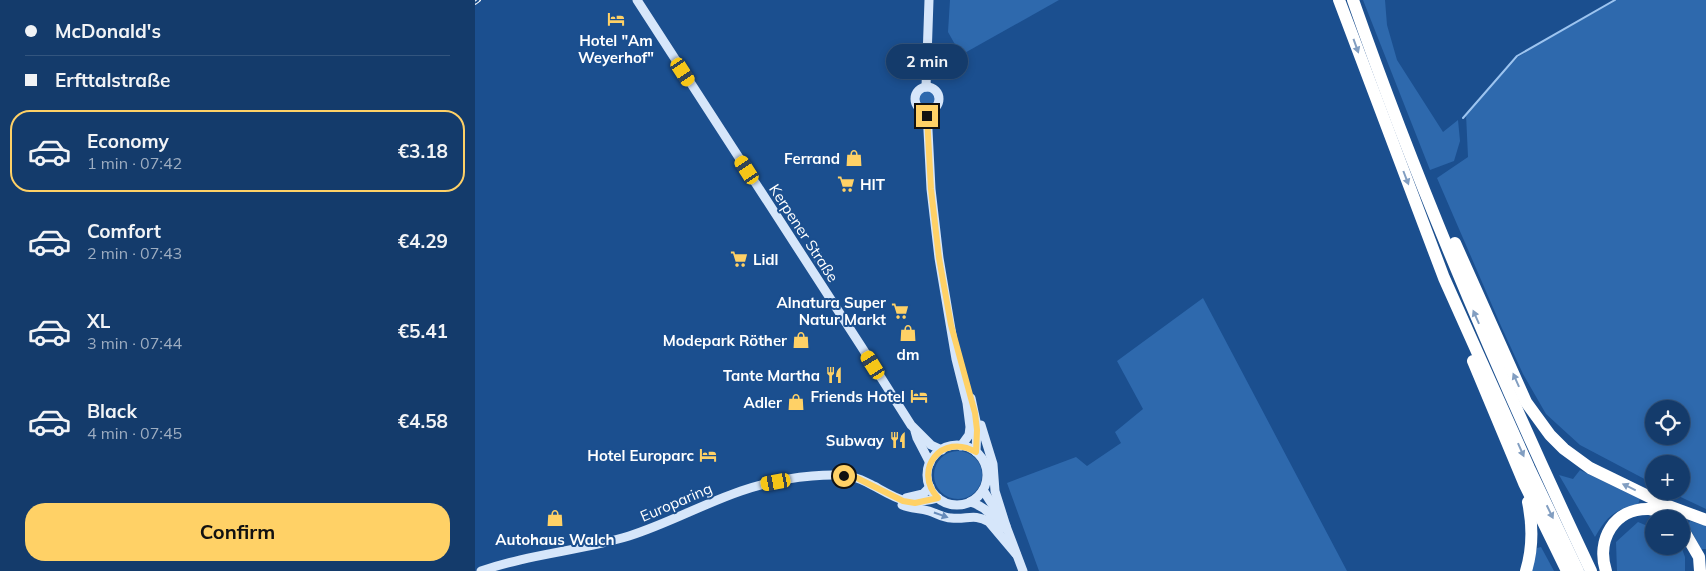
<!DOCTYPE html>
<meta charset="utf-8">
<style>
body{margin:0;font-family:Mulish,sans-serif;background:#1d4271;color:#f1f3f6;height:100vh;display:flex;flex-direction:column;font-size:19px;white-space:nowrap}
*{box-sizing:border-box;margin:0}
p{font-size:16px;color:#9dadc1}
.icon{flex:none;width:28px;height:28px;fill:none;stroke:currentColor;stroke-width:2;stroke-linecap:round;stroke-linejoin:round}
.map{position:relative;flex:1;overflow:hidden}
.drawer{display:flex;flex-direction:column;background:#143b6b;width:475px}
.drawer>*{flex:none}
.hud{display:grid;align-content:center;height:110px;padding:0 25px;background:#143b6b}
.tools{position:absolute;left:1170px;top:400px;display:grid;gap:10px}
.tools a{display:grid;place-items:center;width:45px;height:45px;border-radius:50%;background:#143b6b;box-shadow:0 2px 8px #0003,0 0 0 1px #33557e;font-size:25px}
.end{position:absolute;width:22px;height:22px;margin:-11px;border:6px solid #ffd166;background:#111;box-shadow:0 0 0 2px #111}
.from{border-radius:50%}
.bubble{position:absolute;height:35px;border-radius:18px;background:#143b6b;box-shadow:0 2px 8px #0003,0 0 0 1px #33557e;font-size:16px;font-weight:700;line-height:35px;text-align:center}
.car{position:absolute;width:15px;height:30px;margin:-15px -8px;border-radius:6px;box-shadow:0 0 4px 1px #0007;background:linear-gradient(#f5c518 24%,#345 0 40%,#f5c518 0 76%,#345 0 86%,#f5c518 0)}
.hud b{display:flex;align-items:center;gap:18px;height:48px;font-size:19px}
.hud b+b{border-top:1px solid #33557e}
.hud i{width:12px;height:12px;background:#f1f3f6}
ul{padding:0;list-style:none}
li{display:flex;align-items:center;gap:15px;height:82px;margin:0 10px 8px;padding:0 15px;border:2px solid transparent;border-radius:20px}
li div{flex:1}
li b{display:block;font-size:19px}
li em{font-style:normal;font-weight:700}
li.on{border-color:#ffd166}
li>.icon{width:45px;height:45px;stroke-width:1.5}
.action{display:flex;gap:10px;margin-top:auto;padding:10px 25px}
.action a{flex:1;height:58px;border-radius:20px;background:#ffd166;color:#111;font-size:20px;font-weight:700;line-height:58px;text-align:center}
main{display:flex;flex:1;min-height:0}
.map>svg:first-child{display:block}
.green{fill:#2e69ad;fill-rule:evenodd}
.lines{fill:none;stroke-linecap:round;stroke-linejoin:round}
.stream{stroke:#9cc4f0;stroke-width:2}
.secondary{stroke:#d6e6fa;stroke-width:9}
.highway{stroke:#fff;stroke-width:12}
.rail-casing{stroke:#fff;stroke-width:4}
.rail{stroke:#1b4f8f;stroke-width:2;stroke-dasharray:5.5;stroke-linecap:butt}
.oneway{fill:#829ec1}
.oneway2{fill:#668bba}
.route{stroke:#ffd166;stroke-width:6}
.labels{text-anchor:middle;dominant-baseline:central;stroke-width:4;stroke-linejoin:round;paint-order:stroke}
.poi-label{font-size:15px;font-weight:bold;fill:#fff;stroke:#1b4f8f;text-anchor:end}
.street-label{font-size:15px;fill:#fff;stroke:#1b4f8f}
</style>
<main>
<section class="drawer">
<div class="hud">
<b><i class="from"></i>McDonald's</b>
<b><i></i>Erfttalstraße</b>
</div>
<ul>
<li class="on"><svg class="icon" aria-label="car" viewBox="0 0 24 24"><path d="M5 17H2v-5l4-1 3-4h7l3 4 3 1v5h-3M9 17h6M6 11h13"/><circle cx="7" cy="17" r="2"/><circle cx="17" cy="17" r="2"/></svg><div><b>Economy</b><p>1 min · 07:42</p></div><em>€3.18</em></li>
<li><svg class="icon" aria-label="car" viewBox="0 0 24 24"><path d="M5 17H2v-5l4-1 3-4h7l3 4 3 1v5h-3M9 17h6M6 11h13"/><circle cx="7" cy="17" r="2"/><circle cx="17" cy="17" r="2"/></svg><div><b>Comfort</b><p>2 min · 07:43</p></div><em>€4.29</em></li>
<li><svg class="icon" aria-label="car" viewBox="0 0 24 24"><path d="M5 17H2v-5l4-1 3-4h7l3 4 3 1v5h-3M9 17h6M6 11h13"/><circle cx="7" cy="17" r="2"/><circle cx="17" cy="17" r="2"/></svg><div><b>XL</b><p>3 min · 07:44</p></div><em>€5.41</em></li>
<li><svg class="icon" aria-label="car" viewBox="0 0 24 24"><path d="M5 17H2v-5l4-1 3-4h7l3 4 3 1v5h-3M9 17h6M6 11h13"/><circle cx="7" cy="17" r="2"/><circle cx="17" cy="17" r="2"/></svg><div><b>Black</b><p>4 min · 07:45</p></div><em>€4.58</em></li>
</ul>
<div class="action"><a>Confirm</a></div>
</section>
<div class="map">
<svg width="1231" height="571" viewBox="0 0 1231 571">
<rect width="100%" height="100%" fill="#1b4f8f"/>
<g class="green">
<polygon points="475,0 584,0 486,55 473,32"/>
<polygon points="888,0 910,0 912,25 922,60 968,132 983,120 985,141 979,161 955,170"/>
<path d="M1140 0H1231V509L1193 491H1206V464H1179V484L1105 445 1071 414 1048 374 1026 326 962 178 993 157 991 114 1043 57ZM1179 409H1206V436H1179Z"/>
<circle cx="452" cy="99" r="8"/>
<polygon points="342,251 347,252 347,257 340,263 335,255"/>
<polygon points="728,298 872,571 564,571 532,483 601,457 612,466 646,443 640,432 668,409 642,361"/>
<circle cx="483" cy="475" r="24"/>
<path d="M1105 470 1165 499 1163 504C1139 510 1132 516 1120 537L1084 475 1098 479Z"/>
<polygon points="1215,521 1231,526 1231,549 1226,549 1213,525"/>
<polygon points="1163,522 1175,527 1179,526 1179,546 1206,546 1210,557 1210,571 1142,571 1141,542"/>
<polygon points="1066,547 1079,571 1055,571 1062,548"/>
</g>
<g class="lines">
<polyline class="stream" points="988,118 1042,56 1140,0"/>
<g class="secondary">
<polyline points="162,0 386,346 436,425 456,445 467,450"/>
<polyline points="451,87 454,0"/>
<circle cx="452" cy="99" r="12"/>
<polyline points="452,111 456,189 464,258 481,359 492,403 495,427 494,435 486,446"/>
<polyline points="496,398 502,426 501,452"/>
<polyline points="506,425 518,464 520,491 531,526"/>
<polyline points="440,431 442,438 455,463"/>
<circle cx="482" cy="475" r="30"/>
<polyline points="508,490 531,526 548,571"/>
<polyline points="431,498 448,494 455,487"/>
<path d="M495 502C510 506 519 516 526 529"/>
<path d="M427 505C436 509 444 508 454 511 461 513 468 518 476 518 492 520 499 513 514 522L541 554"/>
<path d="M6 571C54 554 105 551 154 536 192 524 228 504 266 491 289 483 313 478 337 476 350 475 366 474 378 477 386 479 393 483 399 486 426 501 432 506 463 498"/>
</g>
<g class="highway">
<polyline points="864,0 969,278 1054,468 1103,571"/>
<path d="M878 0C946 195 1028 385 1116 571"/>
<polyline points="980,243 1051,402 1075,435 1089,449 1115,468 1191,505 1231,520"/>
<polyline points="998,361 1049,483 1092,571"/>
<polyline points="1206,526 1224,557 1225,571"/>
<path d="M1051 571C1058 548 1058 526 1053 502"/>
<path d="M1131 571C1121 540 1139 508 1174 509 1183 510 1193 513 1199 519"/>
</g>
<g class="rail-casing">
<polyline id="rail" points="0,3 4,0"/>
</g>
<use href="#rail" class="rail"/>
</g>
<defs><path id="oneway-solid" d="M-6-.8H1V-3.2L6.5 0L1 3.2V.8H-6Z" transform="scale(1.25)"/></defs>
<g class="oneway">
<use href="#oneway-solid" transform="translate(881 46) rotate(70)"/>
<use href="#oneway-solid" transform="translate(931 178) rotate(69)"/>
<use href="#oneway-solid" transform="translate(1001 317) rotate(-114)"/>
<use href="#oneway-solid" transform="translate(1041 380) rotate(-114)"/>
<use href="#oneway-solid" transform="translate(1046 450) rotate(66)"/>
<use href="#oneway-solid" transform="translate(1154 487) rotate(-154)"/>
<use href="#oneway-solid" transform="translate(1075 512) rotate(64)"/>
</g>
<use class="oneway2" href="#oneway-solid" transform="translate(466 515) rotate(19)"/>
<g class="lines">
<path class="route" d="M369 476 380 477 428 501 440 503 463 498C437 470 467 432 501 452L502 430 500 413 476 325 464 258 456 189 452 116"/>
</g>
<defs>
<g id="hotel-bare" transform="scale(1.35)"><path d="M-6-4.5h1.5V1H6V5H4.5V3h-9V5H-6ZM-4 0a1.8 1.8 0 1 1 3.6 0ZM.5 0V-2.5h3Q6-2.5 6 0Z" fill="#ffd166" stroke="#1b4f8f" stroke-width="2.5" paint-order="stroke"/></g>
<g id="shop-bare" transform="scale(1.35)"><path d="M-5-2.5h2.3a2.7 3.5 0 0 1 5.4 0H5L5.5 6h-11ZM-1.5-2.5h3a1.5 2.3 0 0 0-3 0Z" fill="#ffd166" stroke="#1b4f8f" stroke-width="2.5" paint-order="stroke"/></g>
<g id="supermarket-bare" transform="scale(1.35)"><path d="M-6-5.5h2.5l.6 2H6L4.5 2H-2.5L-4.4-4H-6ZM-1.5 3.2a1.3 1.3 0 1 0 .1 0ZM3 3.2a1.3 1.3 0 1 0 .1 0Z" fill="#ffd166" stroke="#1b4f8f" stroke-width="2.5" paint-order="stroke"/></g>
<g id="restaurant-bare" transform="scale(1.35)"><path d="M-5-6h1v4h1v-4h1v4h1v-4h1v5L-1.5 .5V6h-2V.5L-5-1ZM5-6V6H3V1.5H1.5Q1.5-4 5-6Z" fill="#ffd166" stroke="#1b4f8f" stroke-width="2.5" paint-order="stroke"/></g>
</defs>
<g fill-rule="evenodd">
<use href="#hotel-bare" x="141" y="19"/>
<use href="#shop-bare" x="379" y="158"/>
<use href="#supermarket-bare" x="371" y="184"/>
<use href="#supermarket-bare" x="264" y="259"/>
<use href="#supermarket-bare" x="425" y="311"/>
<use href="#shop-bare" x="433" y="333"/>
<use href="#shop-bare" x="326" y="340"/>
<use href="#restaurant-bare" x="359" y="375"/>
<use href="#hotel-bare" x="444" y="396"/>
<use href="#shop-bare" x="321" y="402"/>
<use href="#restaurant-bare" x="423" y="440"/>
<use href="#hotel-bare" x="233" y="455"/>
<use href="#shop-bare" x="80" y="518"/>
</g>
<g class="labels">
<g class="poi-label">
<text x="141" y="40" text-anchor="middle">Hotel "Am<tspan x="141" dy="17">Weyerhof"</tspan></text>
<text x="365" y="158">Ferrand</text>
<text x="385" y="184" text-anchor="start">HIT</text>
<text x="278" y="259" text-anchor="start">Lidl</text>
<text x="411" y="302">Alnatura Super<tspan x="411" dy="17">Natur Markt</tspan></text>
<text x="312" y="340">Modepark Röther</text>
<text x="433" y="354" text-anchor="middle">dm</text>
<text x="345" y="375">Tante Martha</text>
<text x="430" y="396">Friends Hotel</text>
<text x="307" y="402">Adler</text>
<text x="409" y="440">Subway</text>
<text x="219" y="455">Hotel Europarc</text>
<text x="80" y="539" text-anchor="middle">Autohaus Walch</text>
</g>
<g class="street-label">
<text transform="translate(329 233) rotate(57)">Kerpener Straße</text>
<text transform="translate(201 502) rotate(-23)">Europaring</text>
</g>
</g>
</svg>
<div class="tools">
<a><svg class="icon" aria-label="locate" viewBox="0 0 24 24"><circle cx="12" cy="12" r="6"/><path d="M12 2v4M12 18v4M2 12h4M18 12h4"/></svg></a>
<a>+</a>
<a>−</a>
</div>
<i class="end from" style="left:369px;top:476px"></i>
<i class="end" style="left:452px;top:116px"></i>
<div class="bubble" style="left:411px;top:44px;width:82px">2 min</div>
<i class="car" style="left:208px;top:72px;rotate:147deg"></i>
<i class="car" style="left:272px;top:170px;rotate:327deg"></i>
<i class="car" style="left:398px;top:365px;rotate:328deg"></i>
<i class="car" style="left:301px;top:482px;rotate:260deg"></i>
</div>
</main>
